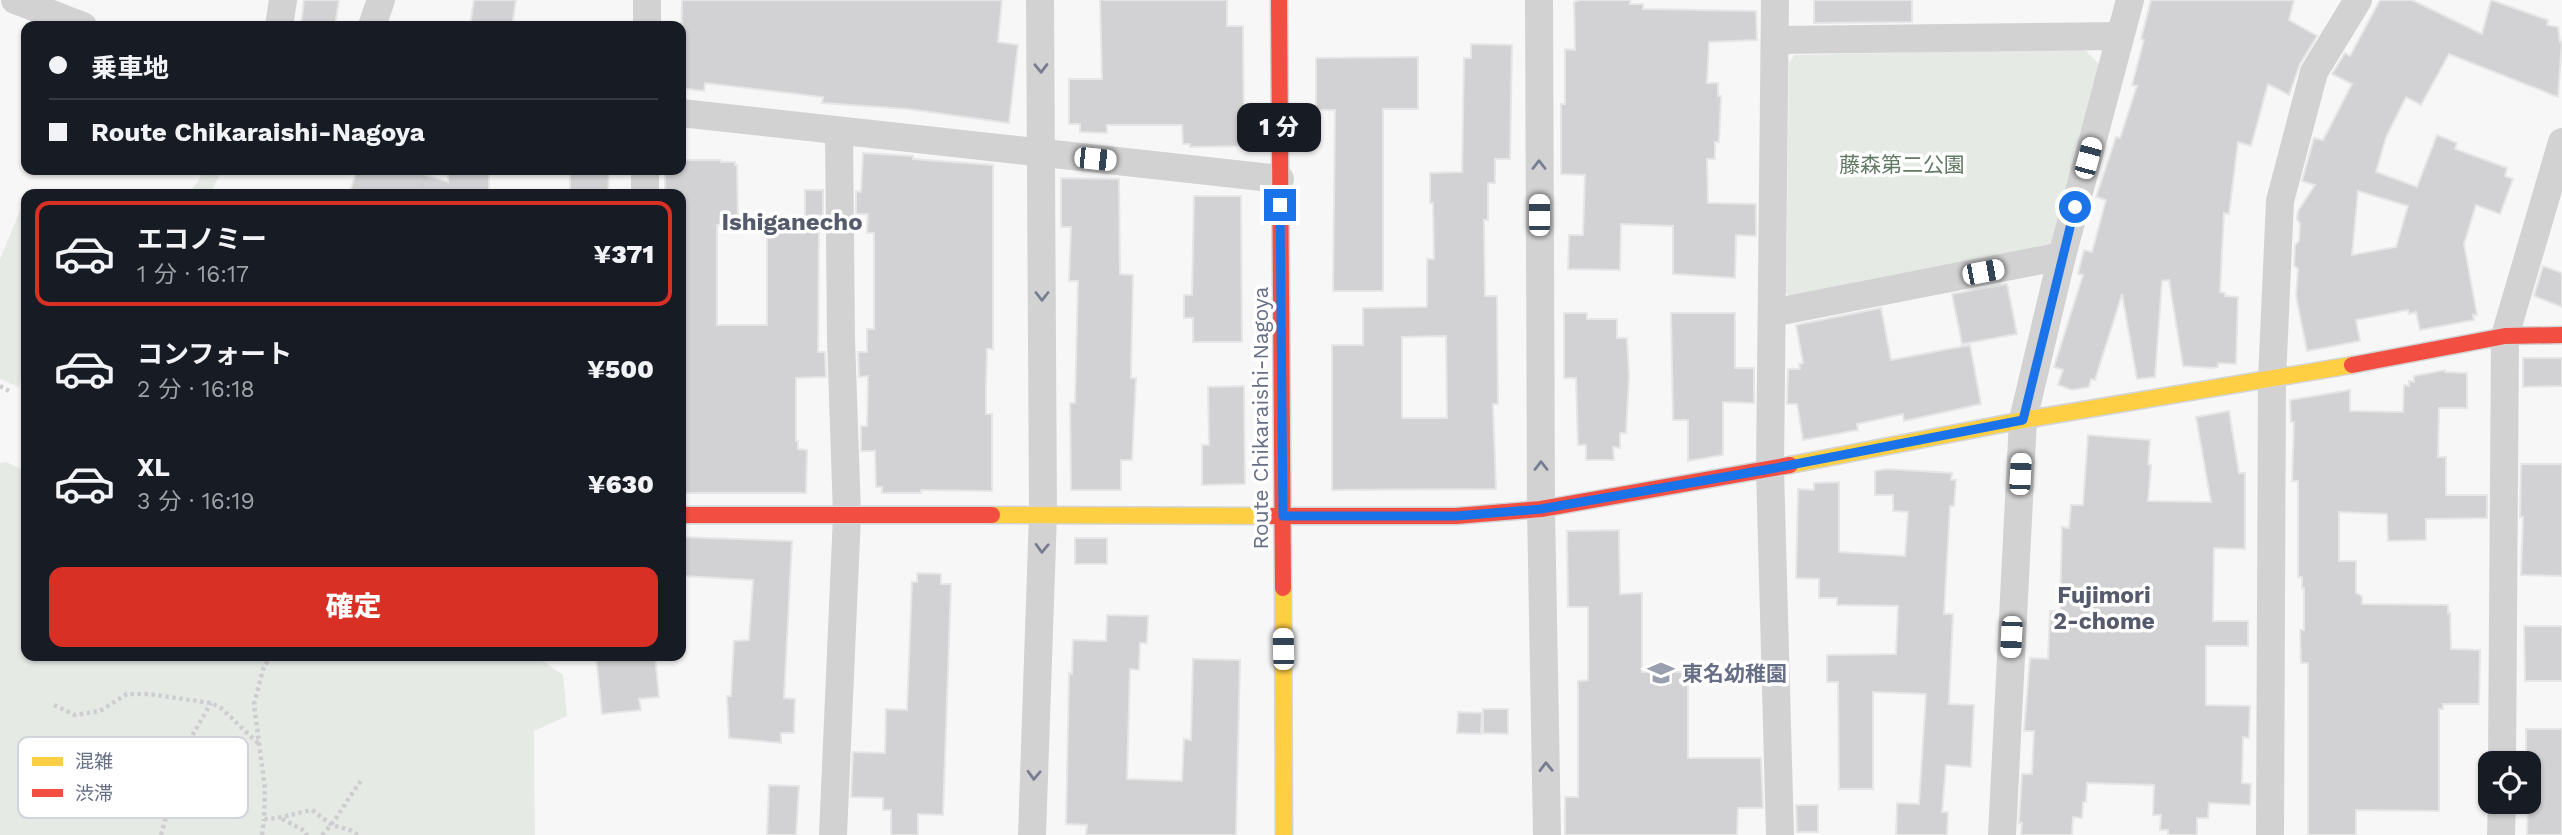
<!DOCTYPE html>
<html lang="ja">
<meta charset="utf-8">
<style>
body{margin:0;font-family:"Work Sans","Noto Sans JP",sans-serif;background:#20242c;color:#f1f3f6;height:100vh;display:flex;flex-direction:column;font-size:26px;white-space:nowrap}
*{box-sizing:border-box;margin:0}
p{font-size:23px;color:#9ea1a6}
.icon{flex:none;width:38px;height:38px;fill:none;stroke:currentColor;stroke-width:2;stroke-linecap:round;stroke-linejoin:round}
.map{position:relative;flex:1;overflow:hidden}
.details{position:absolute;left:21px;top:189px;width:665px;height:472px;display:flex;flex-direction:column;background:#171b24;border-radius:14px;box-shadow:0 2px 5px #0004}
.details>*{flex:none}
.hud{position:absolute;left:21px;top:21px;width:665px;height:154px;border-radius:14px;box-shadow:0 2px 5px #0004;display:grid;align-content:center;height:154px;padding:0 28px;background:#171b24}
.fabs{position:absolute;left:2478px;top:751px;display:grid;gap:14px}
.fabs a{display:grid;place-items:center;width:63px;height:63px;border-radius:14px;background:#171b24;box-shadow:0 2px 5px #0004;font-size:35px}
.end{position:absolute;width:32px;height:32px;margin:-16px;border:9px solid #1a73e8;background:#fff;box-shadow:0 0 0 4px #fff}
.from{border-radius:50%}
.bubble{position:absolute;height:49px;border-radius:14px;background:#171b24;box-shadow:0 2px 5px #0004;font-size:23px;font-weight:800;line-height:49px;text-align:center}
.car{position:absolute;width:21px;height:42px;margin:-21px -10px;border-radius:9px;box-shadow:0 0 5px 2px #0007;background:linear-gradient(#fff 24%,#345 0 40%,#fff 0 76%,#345 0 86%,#fff 0)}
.hud b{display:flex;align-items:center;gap:24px;height:66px;font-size:26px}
.hud b+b{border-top:2px solid #363941}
.hud i{width:18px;height:18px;background:#f1f3f6}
ul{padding:12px 0 0;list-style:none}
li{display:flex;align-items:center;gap:21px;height:105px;margin:0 14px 10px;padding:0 14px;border:4px solid transparent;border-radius:14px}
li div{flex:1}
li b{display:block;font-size:26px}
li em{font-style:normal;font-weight:800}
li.on{border-color:#d93025}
li>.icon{width:63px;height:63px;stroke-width:1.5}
.cta{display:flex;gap:14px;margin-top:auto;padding:14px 28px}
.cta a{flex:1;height:80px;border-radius:14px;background:#d93025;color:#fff;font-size:28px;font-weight:800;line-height:80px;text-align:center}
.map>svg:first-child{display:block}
.green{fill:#e6eae5}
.building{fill:#d2d2d4;stroke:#e6e6e6;stroke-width:2;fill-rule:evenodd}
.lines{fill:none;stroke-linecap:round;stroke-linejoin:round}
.slow-casing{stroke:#d3d4d6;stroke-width:19}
.jam-casing{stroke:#d3d4d6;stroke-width:19}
.path{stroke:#ceced0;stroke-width:4.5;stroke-dasharray:3.5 3.5;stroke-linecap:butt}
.street{stroke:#d2d2d3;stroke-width:28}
.slow{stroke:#ffcf43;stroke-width:16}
.jam{stroke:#f24e42;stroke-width:16}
.oneway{stroke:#777e92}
.route{stroke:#1a73e8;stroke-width:9}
.labels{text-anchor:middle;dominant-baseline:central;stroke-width:7;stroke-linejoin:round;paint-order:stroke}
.park-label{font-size:21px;fill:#627964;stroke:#fff}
.street-label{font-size:21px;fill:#676f87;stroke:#fff}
.poi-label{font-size:21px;font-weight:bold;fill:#676f87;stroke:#fff;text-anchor:start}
.neighbourhood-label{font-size:23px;font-weight:bold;fill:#555b6c;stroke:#fff}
.quarter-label{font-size:24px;font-weight:bold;fill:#555b6c;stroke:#fff}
.key{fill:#fff;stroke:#d1d4db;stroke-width:2}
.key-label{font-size:19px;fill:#676f87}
</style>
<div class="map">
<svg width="2562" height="835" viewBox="0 0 2562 835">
<rect width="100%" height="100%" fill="#f7f7f7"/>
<g class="green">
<polygon points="2084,49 2099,64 2051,246 1792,301 1786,292 1789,63 1794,55"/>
<polygon points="204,170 222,170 210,194 187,194 197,183"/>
<polygon points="26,202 26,304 24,305 26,355 19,387 0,379 0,259 22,206"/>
<polygon points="6,462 26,471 26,656 536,656 563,675 567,716 534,731 535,835 0,835 0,463"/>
</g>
<g class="building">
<polygon points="304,0 339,0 335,26 301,26"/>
<polygon points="474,0 516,0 512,26 470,26"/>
<polygon points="682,0 1002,0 998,42 1018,45 1009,123 908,109 822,103 823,97 705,83 704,91 681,88"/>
<polygon points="1100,0 1227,0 1227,26 1243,26 1244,146 1190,147 1190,144 1183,144 1182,125 1107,125 1107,133 1080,132 1080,124 1069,124 1069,79 1102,79"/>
<polygon points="1580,0 1630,0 1630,4 1643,4 1643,9 1756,11 1757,40 1709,42 1707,83 1718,83 1718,96 1721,96 1719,142 1715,142 1715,159 1707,159 1708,203 1756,204 1756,236 1736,235 1735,278 1673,274 1673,226 1621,224 1620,270 1568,269 1569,235 1583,235 1585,175 1561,174 1561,104 1565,104 1565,49 1575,50 1574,2"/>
<polygon points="1814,0 1912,0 1912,22 1814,23"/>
<polygon points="2151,0 2294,0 2289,20 2317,36 2300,64 2289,95 2268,84 2251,146 2238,142 2229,214 2224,213 2220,292 2225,293 2225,296 2238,297 2236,364 2218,363 2218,367 2212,368 2183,366 2169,280 2162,281 2155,377 2137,379 2122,294 2095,380 2091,379 2089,387 2072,390 2058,385 2063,370 2054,367 2083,275 2078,274 2084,250 2092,252 2106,200 2096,197 2116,137 2120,138 2137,86 2132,85 2144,40 2141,39"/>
<path d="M2380 0H2412L2482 34 2491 0 2548 20 2547 25 2558 27 2560 42H2562L2558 97 2449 54 2421 105 2406 97 2386 137 2376 172 2417 187 2437 135 2457 143 2455 149 2507 168 2505 176 2513 179 2500 214 2476 205 2464 244 2477 315H2473L2474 320 2420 330 2416 312 2409 314 2408 310 2356 320 2360 341 2307 351 2296 296 2298 269 2294 265 2295 245 2299 241 2300 224 2297 219 2298 211 2315 185 2302 181 2314 138 2323 140 2352 84 2332 74 2345 53 2350 56ZM2358 191 2408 206 2396 247 2352 255Z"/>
<path d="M1471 44 1512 45 1510 159H1495V183H1488V220H1484L1485 296H1497L1498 404H1493L1496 489 1332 490V345H1363V308L1427 307V259H1434L1433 203H1430V173L1462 172 1464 58H1471ZM1446 336 1447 418H1402V337Z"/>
<polygon points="1418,57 1418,109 1383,109 1383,291 1333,291 1335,110 1316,110 1316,58"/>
<polygon points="863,153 913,156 913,159 993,165 993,349 987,349 986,389 986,414 992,414 992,491 921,490 921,493 882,493 882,487 876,487 875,451 861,451 861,426 867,426 868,376 859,377 858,352 867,352 867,329 874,329 874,233 867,233 868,214 856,214 856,191 861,192"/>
<polygon points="681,160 721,160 721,162 735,162 735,165 737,165 738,225 717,225 717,325 767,325 767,226 819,223 818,352 825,352 826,377 796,378 796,441 798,441 798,449 807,450 806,493 681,493 683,266 681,266 681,194 665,194 665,170 681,170"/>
<polygon points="357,170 410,170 448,182 448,170 489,170 489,194 349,194"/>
<polygon points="570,170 609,170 608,194 570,194"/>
<polygon points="1061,178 1119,179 1120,274 1133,275 1131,378 1136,378 1132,460 1121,460 1121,490 1071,490 1070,403 1075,403 1078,281 1069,281 1071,227 1061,227"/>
<polygon points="805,190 823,190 823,215 805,216"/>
<polygon points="1194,196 1241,196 1242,342 1193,342 1193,318 1184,318 1184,295 1192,295"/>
<polygon points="2543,266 2562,273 2562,307 2534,296"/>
<polygon points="2007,284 2017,334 1962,344 1952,294"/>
<polygon points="1881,308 1891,360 1970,345 1981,404 1904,421 1903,414 1857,424 1858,430 1803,440 1797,404 1787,404 1788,369 1800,369 1799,364 1803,363 1796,325"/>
<polygon points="1564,313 1587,313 1587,319 1617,319 1617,338 1627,338 1629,376 1626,433 1620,433 1620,448 1613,447 1614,460 1586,460 1586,445 1578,445 1576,378 1564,378"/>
<polygon points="1671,313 1735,313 1735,368 1754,368 1754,403 1723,402 1723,455 1688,461 1688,420 1673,420"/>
<polygon points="2523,358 2562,358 2562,386 2523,387"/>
<polygon points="2445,370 2445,372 2467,373 2467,408 2439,408 2438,457 2446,457 2446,495 2487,495 2487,518 2426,519 2426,540 2388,541 2387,514 2339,512 2339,561 2356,561 2356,593 2362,596 2362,604 2448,605 2448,613 2450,613 2451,649 2480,650 2479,704 2443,704 2443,709 2439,709 2439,811 2356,810 2356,835 2308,835 2308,663 2301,663 2300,630 2304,630 2304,588 2302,588 2302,577 2298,577 2298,481 2292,481 2294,422 2291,422 2290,400 2350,390 2350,411 2403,412 2404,385 2409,386 2409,381 2414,382 2414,376"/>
<polygon points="1244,386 1245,484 1202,485 1202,445 1209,445 1208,387"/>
<polygon points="2229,411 2239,473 2245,473 2245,549 2214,548 2213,621 2248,621 2248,646 2206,646 2206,705 2250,706 2249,738 2243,737 2242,783 2251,784 2250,805 2209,803 2208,818 2197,818 2197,835 2168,835 2168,830 2160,830 2161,815 2153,815 2154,785 2087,783 2086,802 2083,802 2082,818 2073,817 2072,835 2021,835 2022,823 2019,823 2022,774 2032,774 2034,731 2024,731 2030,658 2048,659 2050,611 2060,611 2062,527 2069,528 2071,505 2083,505 2088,435 2150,440 2148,464 2151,465 2148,501 2211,502 2196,417"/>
<polygon points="2521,464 2562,464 2562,576 2521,575 2523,517 2520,517"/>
<polygon points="1886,469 1952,473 1951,480 1956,480 1954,506 1950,506 1944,614 1953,614 1949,704 1974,705 1971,767 1946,765 1942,812 1948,812 1947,835 1896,835 1897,803 1919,804 1926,694 1873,692 1873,789 1839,789 1838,682 1827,682 1827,655 1896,654 1898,606 1837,605 1837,598 1819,598 1819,579 1796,578 1798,489 1814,490 1814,483 1839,482 1839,552 1905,556 1908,512 1893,511 1893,495 1875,495 1875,471"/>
<polygon points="1619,530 1620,594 1642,593 1642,672 1688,672 1688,758 1761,758 1763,808 1738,808 1737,835 1565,835 1565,797 1578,797 1578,681 1588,680 1588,607 1568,607 1567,531"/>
<polygon points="681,537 792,541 784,698 795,699 794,733 781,733 781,743 729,738 727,696 731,696 734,641 749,640 753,580 683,576 684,558 681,558"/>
<rect x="1075" y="538" width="32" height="26"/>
<polygon points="917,573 941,574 941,584 951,584 943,815 918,814 918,835 891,835 891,810 883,810 883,798 851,797 853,752 885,753 886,709 907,710 912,582 917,582"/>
<polygon points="1107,615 1148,616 1147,643 1140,643 1139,670 1130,669 1127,779 1182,781 1184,739 1191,740 1193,659 1240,660 1236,835 1086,835 1087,825 1066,824 1069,673 1072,674 1073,640 1106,641"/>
<polygon points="2524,626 2562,626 2562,681 2525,681"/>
<polygon points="596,656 655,656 659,697 639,699 641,710 602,714"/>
<polygon points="1483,709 1508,709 1508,734 1483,733"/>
<polygon points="1458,712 1482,713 1481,734 1457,733"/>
<polygon points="2526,729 2562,729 2562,835 2527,835 2529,763 2526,763"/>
<polygon points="769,785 799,786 796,835 767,835"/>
<polygon points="1796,805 1818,805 1818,832 1797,832"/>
</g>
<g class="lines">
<g class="slow-casing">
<g id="slow">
<polyline points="1790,465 2023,420 2352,365"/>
<polyline points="992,515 1272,516"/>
<polyline points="1283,588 1284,835"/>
</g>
</g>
<g class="jam-casing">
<g id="jam">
<polyline points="1279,0 1283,588"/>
<polyline points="2352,365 2505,336 2562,335"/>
<polyline points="681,515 992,515"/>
<polyline points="1272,516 1456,516 1541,509 1790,465"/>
</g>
</g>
<g class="path">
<polyline points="420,194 426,170"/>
<polyline points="0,386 9,391"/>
<path d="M272 656 264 666 254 704 265 789 264 819C281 819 295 813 312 810L332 825 350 830 358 835"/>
<polyline points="54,705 75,715 100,711 127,694 149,694 211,703 221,708 260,745"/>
<polyline points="282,819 305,831 307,835"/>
<polyline points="161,835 185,748 211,703"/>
<polyline points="262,835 264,819"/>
<path d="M322 835C338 819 347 799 361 781"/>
</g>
<g class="street">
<polyline points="15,0 83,26"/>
<polyline points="1539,0 1541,509 1547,835"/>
<polyline points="1775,0 1770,469 1780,835"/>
<polyline points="279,26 283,0"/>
<polyline points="372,26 381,0"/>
<polyline points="647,26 647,0"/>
<polyline points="1775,40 2120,36"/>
<polyline points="681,113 1280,179"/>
<polyline points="645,194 645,170"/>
<polyline points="1772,313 2062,256"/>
<polyline points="2502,763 2505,336 2562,142"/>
<polyline points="833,835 847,515 841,339 839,131"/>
<polyline points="1032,835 1043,514 1040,0"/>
<polyline points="2002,835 2023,420 2062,256 2130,0"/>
<polyline points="2270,835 2272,380 2280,201 2314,72 2358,0"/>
<polyline points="2501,835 2502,802"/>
</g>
<use href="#slow" class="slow"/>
<use href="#jam" class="jam"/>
</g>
<defs><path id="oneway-chevron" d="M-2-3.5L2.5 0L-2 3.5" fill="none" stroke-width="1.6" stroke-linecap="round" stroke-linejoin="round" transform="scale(1.75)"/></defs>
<g class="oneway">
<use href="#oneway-chevron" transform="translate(1041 68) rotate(89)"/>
<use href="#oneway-chevron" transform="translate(1539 165) rotate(-90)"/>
<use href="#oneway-chevron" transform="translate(1042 296) rotate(90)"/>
<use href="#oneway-chevron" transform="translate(1541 466) rotate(-90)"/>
<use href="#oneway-chevron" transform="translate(1042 548) rotate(92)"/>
<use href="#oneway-chevron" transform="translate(1546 767) rotate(-91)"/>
<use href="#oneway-chevron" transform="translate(1034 775) rotate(92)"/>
</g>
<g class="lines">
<polyline class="route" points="1280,205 1283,516 1456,516 1541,509 1770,469 2023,420 2075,207"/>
</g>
<defs>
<g id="school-bare" transform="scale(2.1)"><path d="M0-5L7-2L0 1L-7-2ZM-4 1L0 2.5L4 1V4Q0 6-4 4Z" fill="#999fae" stroke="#fff" stroke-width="2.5" paint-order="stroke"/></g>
</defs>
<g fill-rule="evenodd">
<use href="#school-bare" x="1661" y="673"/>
</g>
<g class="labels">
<g class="park-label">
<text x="1902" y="164">藤森第二公園</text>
</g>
<g class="street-label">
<text transform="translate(1260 418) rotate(-90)">Route Chikaraishi-Nagoya</text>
</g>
<g class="poi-label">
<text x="1682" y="673">東名幼稚園</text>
</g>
<g class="neighbourhood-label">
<text x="2104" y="595">Fujimori<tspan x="2104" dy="26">2-chome</tspan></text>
</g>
<g class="quarter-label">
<text x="792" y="222">Ishiganecho</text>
</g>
</g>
<rect x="18" y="737" width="230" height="81" rx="10" class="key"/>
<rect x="32" y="757" width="31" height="9" fill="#ffcf43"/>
<rect x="32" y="789" width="31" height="8" fill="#f24e42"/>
<g class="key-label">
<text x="75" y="768">混雑</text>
<text x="75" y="800">渋滞</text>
</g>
</svg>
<div class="fabs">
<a><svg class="icon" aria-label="locate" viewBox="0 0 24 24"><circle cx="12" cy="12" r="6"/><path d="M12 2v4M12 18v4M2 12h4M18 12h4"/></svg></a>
</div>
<i class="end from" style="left:2075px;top:207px"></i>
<i class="end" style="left:1280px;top:205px"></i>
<div class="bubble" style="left:1237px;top:103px;width:84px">1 分</div>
<i class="car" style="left:2088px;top:158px;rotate:15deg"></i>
<i class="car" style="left:1095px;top:159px;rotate:96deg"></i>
<i class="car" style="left:1539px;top:215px;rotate:0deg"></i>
<i class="car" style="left:1983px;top:272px;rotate:79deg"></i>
<i class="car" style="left:2020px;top:474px;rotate:3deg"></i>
<i class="car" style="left:2011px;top:637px;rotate:183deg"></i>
<i class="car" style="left:1283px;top:649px;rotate:359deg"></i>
<div class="hud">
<b><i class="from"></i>乗車地</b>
<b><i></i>Route Chikaraishi-Nagoya</b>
</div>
<section class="details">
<ul>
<li class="on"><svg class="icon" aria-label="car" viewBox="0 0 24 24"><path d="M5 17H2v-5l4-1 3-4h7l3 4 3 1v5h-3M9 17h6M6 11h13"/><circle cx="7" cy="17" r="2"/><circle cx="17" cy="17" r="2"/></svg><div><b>エコノミー</b><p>1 分 · 16:17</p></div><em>¥371</em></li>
<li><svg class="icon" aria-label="car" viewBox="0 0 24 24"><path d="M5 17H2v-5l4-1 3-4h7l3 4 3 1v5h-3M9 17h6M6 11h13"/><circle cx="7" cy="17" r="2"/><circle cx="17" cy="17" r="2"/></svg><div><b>コンフォート</b><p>2 分 · 16:18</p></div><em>¥500</em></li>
<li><svg class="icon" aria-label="car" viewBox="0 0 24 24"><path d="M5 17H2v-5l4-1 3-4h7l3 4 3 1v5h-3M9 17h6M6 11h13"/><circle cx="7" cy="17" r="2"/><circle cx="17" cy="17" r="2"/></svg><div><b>XL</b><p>3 分 · 16:19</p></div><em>¥630</em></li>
</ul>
<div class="cta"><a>確定</a></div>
</section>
</div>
